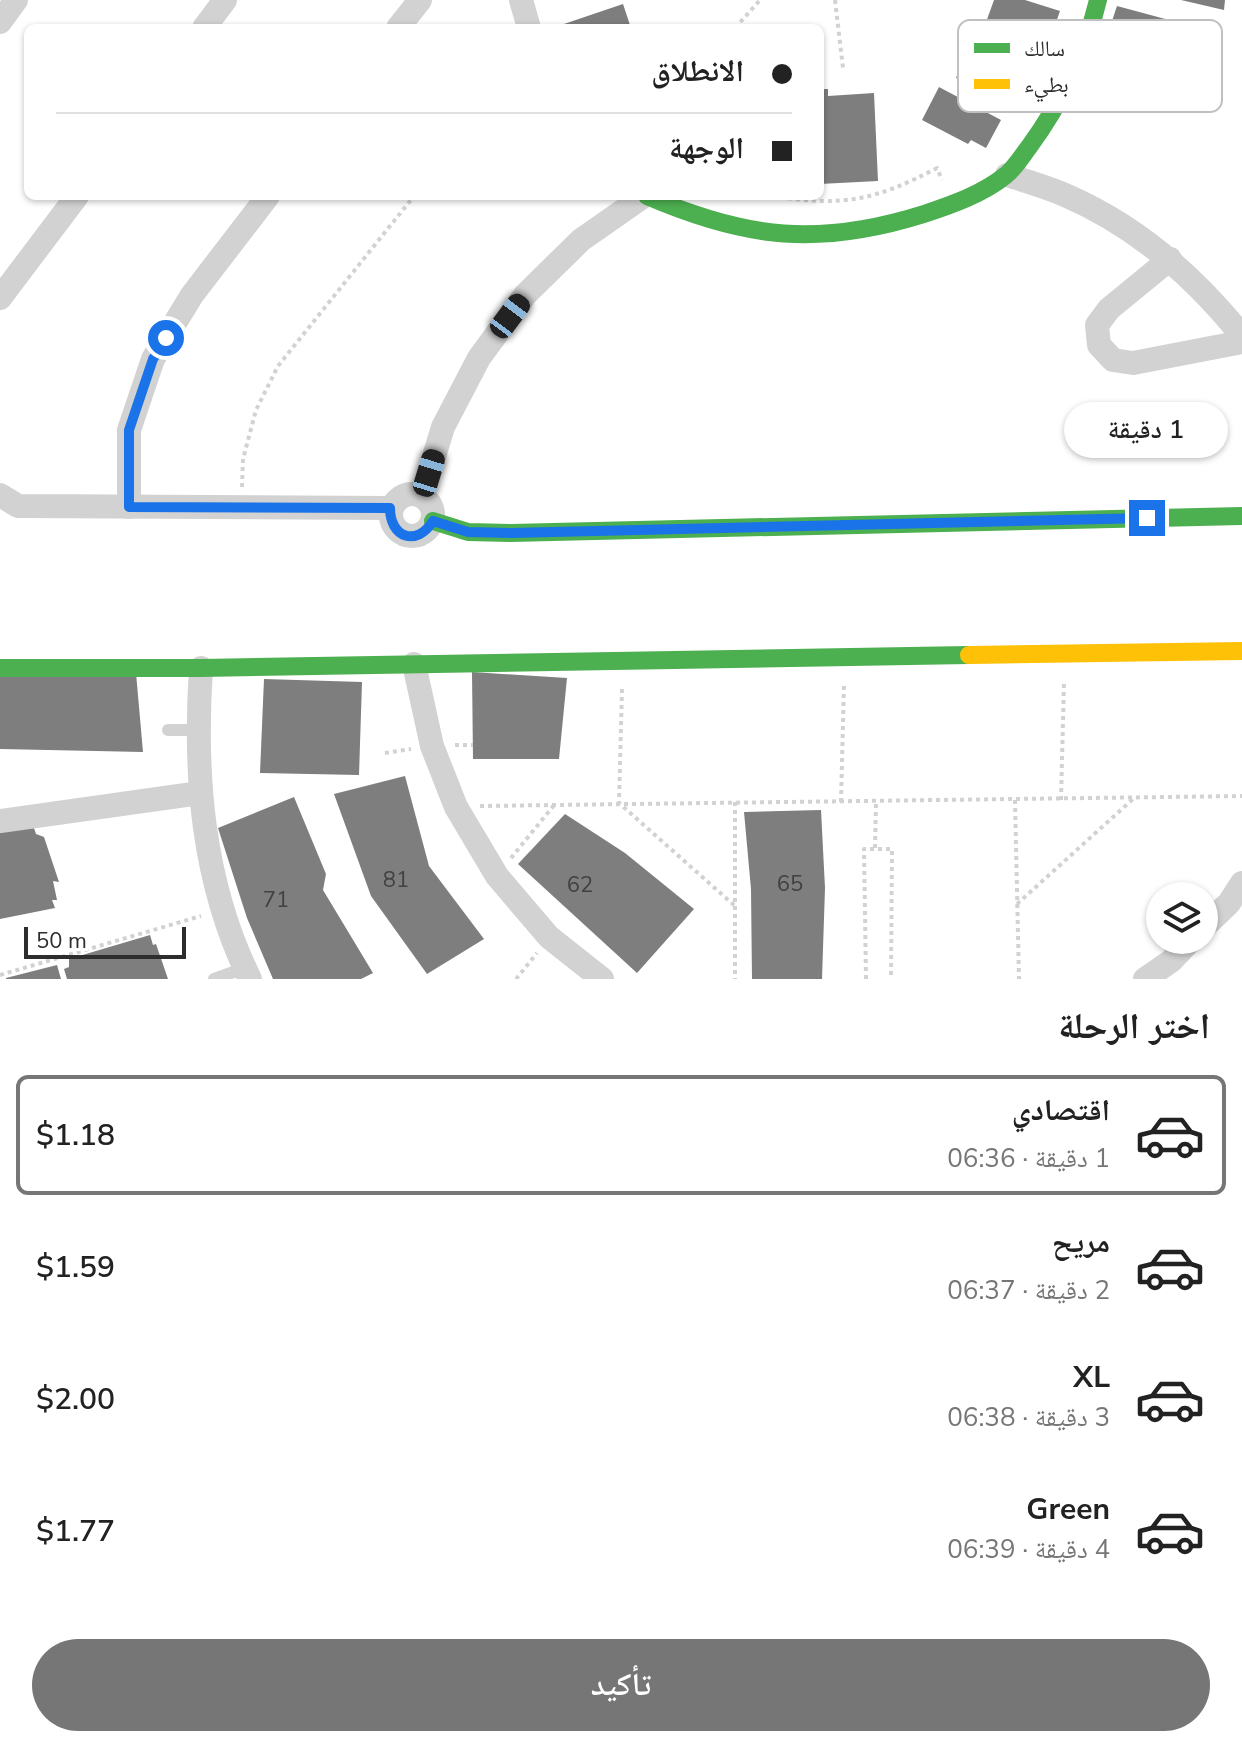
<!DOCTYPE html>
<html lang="ar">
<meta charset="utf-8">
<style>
body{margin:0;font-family:"Nunito Sans","Noto Naskh Arabic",sans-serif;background:#f2f2f2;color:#222;direction:rtl;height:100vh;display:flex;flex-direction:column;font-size:30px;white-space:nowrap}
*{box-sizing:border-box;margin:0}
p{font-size:26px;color:#767676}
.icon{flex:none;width:44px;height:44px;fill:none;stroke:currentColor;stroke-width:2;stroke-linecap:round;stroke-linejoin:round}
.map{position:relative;height:979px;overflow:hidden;direction:ltr}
.sheet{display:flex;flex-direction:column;background:#fff;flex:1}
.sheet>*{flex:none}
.top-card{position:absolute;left:24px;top:24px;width:800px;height:176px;border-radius:12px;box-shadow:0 2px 6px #0004;direction:rtl;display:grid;align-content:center;height:176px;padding:0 32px;background:#fff}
.controls{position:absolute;left:1146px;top:882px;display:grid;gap:16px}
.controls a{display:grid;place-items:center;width:72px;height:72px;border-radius:50%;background:#fff;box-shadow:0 2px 6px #0004;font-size:40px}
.scale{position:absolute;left:24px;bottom:20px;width:162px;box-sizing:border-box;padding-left:8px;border:4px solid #2d2d2d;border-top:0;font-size:22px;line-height:28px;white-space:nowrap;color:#2d2d2d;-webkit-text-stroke:6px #fff;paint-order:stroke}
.end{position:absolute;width:36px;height:36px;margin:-18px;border:10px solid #1a73e8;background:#fff;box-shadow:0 0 0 4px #fff}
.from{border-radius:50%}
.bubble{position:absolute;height:56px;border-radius:28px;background:#fff;box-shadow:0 2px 6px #0004;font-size:26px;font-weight:600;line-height:56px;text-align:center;direction:rtl}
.car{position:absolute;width:24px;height:48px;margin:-24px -12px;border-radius:10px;box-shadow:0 0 6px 2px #0007;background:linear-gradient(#222 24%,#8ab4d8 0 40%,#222 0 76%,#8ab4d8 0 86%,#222 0)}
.top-card b{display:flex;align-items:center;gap:28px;height:76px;font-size:30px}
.top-card b+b{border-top:2px solid #e0e0e0}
.top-card i{width:20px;height:20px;background:#222}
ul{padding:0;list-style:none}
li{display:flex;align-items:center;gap:24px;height:120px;margin:0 16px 12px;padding:0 16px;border:4px solid transparent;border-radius:12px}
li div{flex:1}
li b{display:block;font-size:30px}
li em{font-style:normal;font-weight:600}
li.selected{border-color:#767676}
li>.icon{width:72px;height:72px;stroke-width:1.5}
h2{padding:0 32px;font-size:36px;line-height:96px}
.cta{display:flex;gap:16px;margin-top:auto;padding:16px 32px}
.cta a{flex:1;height:92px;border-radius:48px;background:#767676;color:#fff;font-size:32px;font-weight:600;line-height:92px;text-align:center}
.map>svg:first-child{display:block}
.building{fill:#7e7e7e}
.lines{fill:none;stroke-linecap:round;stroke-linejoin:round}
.path{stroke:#d2d2d2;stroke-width:4;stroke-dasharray:4 4;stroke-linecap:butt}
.lane{stroke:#d2d2d2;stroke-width:12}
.street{stroke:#d2d2d2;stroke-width:24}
.fast{stroke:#4caf50;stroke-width:18}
.slow{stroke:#ffc107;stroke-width:18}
.route{stroke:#1a73e8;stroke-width:10}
.labels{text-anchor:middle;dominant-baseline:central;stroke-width:8;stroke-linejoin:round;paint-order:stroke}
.number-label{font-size:22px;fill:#414141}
.key{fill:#fff;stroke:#c0c0c0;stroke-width:2}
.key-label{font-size:22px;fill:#2d2d2d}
</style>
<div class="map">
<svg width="1242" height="979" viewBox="0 0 1242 979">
<rect width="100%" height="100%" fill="#fff"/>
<g class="building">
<polygon points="994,0 1025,0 1060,11 1048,45 1037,42 1036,45 1004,35 1005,31 985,25"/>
<polygon points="1181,0 1225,0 1224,10"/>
<polygon points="623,4 631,28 562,28 561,25"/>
<polygon points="1117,6 1195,27 1181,58 1105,42"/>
<polygon points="971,43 1036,70 1022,102 956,78"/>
<polygon points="939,87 1001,120 986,148 971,140 968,144 922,120"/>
<polygon points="820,89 828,89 828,96 874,93 878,181 820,184"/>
<polygon points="472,672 567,678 559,759 473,759"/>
<polygon points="136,673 143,752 0,749 0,675"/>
<polygon points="264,679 362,682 359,775 260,773"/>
<polygon points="405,776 429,866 484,939 427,974 371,896 334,794"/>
<polygon points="294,797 326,874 323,890 373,973 361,979 273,979 247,918 218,828"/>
<polygon points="821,810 825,888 822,979 752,979 751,889 744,812"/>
<polygon points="565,814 625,853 694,909 637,973 518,864"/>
<polygon points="33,825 36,834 44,837 59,882 53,881 57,900 52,900 55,908 0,919 0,829"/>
<polygon points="150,935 153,945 156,944 168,979 67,979 64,969 69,967 69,959"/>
<polygon points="57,965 61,979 6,979 6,978"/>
</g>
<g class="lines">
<g class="path">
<polyline points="835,0 843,68"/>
<polyline points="735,28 760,0"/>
<path d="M772 196C842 207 874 201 937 168L942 180"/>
<polyline points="242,487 243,459 256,410 278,366 414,196"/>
<polyline points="622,689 619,803 735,906"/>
<polyline points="455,745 473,745"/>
<polyline points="385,753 411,749"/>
<polyline points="1015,800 1019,979"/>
<polyline points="1061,800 1064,682"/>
<polyline points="735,802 735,979"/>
<polyline points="841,802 844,684"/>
<polyline points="480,806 1242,796"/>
<polyline points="875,848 876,801"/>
<polyline points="511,858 555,804"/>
<polyline points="1017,904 1133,799"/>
<polyline points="0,975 201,916"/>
<polyline points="516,979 537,953"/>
<polyline points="866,979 864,849 892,849 891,979"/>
</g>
<g class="lane">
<polyline points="168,730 197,730"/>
<polyline points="214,979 245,968"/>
</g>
<g class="street">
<polyline points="521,0 529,28"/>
<polyline points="0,22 16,0"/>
<polyline points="204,28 225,0"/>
<polyline points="398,28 420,0"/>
<path d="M1007 175C1026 181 1047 187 1065 195 1137 226 1194 276 1242 336"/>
<polyline points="1170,259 1109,309 1097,325 1099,345 1113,360 1133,363 1242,342"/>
<polyline points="0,298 77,196"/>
<circle cx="412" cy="515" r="21"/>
<polyline points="0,495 18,506 390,508"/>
<polyline points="422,496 443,427 479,358 525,295 581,240 644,196"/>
<polyline points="129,507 129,430 153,359 192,295 268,196"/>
<polyline points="414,664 432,746 456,807 497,876 549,937 602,979"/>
<path d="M201 668C194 774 202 882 250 979"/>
<polyline points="0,821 200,793"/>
<polyline points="1204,927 1229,903 1242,883"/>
<polyline points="1145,979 1171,961 1191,940"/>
</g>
<g class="fast">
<path d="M647 196C747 239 819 247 924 214 951 205 983 194 1006 175 1015 168 1022 156 1029 147 1062 102 1085 54 1098 0"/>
<polyline points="433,521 468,532 511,533 1242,516"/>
<polyline points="0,668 201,668 969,655"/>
</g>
<polyline class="slow" points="969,655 1242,651"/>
</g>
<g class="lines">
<path class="route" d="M166 338 153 359 129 430V507L390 508C390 538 417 547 433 521L468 532 511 533 1147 518"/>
</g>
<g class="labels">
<g class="number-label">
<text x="396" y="880">81</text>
<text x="790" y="884">65</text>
<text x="580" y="885">62</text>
<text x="276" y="900">71</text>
</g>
</g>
<rect x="958" y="20" width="264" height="92" rx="12" class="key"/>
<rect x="974" y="43" width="36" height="10" fill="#4caf50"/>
<rect x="974" y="79" width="36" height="10" fill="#ffc107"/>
<g class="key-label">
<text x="1024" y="56">سالك</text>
<text x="1024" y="92">بطيء</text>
</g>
</svg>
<div class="controls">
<a><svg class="icon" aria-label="layers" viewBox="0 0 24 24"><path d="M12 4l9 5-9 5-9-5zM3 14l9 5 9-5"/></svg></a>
</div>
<div class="scale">50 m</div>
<i class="end from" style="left:166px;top:338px"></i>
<i class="end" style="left:1147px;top:518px"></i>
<div class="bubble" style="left:1064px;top:402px;width:164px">1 دقيقة</div>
<i class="car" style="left:510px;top:316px;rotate:37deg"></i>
<i class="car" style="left:429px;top:473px;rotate:17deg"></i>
<div class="top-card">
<b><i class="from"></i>الانطلاق</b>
<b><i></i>الوجهة</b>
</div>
</div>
<section class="sheet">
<h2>اختر الرحلة</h2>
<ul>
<li class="selected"><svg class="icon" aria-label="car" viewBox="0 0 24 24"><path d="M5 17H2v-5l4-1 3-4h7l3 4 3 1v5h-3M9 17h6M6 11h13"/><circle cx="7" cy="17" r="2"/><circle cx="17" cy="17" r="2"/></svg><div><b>اقتصادي</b><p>1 دقيقة · 06:36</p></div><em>$1.18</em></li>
<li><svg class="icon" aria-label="car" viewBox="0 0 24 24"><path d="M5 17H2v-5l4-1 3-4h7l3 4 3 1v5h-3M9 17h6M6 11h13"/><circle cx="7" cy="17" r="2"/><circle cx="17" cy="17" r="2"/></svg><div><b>مريح</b><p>2 دقيقة · 06:37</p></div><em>$1.59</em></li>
<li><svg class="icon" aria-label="car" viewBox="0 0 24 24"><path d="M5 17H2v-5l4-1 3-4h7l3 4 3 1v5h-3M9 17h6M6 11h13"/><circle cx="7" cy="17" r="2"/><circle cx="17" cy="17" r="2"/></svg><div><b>XL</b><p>3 دقيقة · 06:38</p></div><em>$2.00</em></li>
<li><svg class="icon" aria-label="car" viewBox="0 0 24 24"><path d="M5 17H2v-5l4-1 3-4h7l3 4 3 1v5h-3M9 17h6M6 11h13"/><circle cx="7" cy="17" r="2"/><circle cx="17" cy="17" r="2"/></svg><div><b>Green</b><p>4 دقيقة · 06:39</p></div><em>$1.77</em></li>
</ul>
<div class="cta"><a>تأكيد</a></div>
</section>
